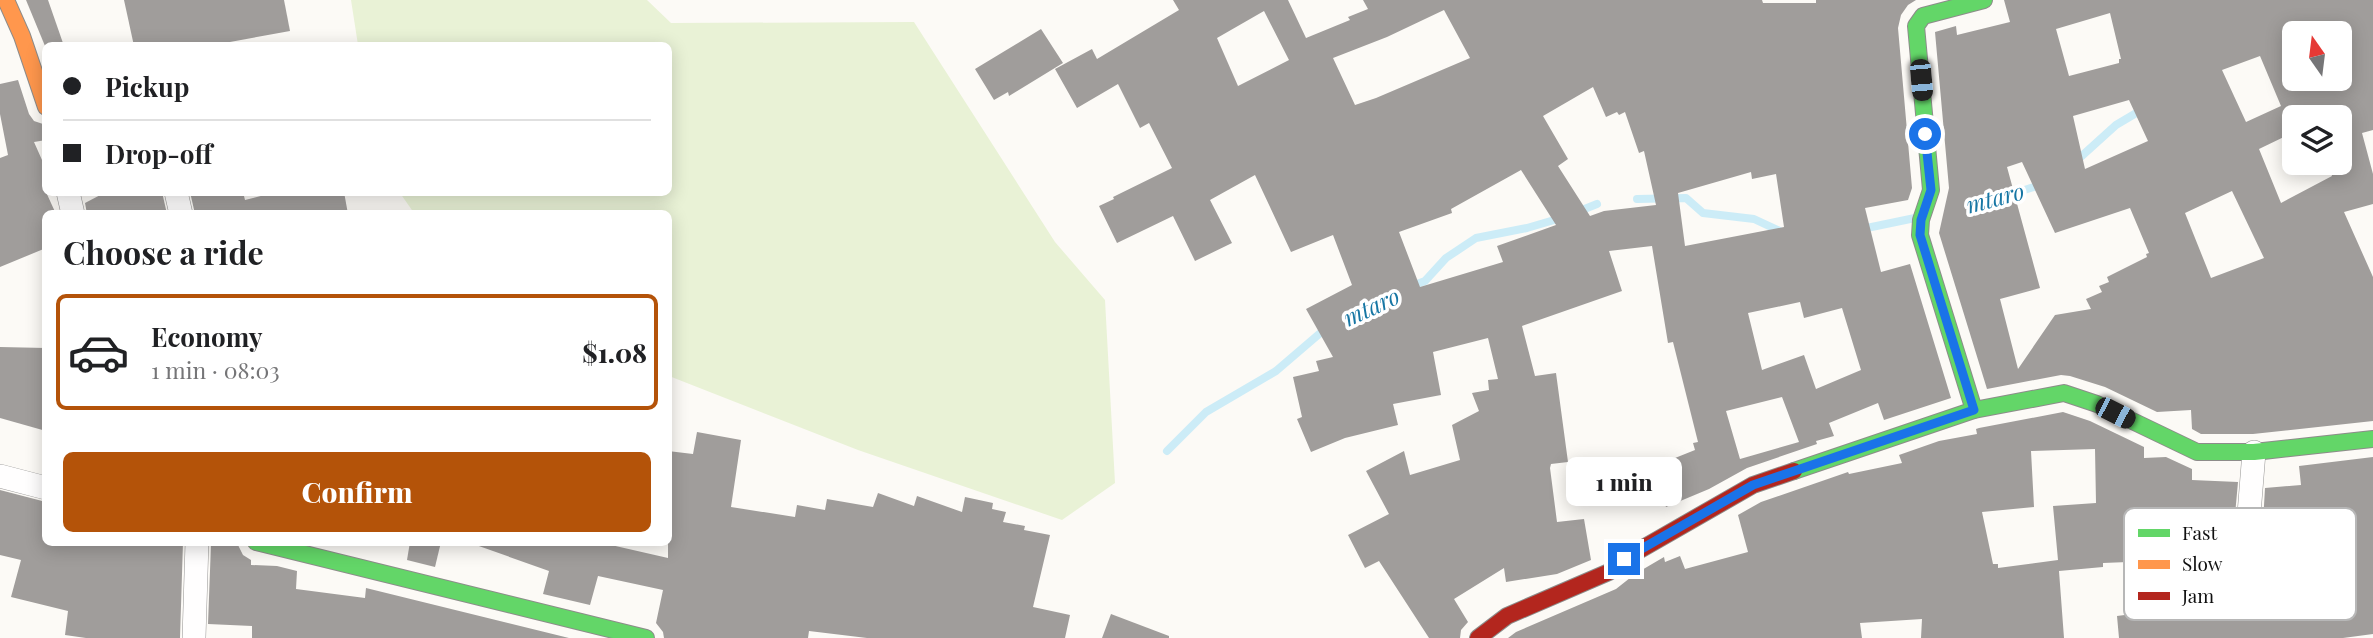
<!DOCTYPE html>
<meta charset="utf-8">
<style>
body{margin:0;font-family:"Playfair Display",serif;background:#f2f2f2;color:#202124;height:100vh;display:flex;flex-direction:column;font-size:26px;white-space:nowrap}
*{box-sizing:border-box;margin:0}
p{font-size:23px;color:#757577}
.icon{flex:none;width:38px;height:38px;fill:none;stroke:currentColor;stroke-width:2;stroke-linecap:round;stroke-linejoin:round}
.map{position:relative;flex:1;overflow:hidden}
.sheet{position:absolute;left:42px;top:210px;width:630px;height:336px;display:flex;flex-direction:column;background:#fff;border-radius:10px;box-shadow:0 4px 18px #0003}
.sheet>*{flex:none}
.banner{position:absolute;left:42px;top:42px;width:630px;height:154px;border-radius:10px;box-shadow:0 4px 18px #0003;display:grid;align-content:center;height:154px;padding:0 21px;background:#fff}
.needle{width:46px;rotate:346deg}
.tools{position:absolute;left:2282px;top:21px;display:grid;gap:14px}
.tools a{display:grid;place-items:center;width:70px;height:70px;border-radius:10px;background:#fff;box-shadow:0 4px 18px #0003;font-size:35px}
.end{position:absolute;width:32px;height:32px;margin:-16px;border:9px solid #1a73e8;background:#fff;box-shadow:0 0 0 4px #fff}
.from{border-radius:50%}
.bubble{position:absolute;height:49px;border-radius:10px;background:#fff;box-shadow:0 4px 18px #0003;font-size:23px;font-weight:800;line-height:49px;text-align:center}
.car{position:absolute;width:21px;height:42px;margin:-21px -10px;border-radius:9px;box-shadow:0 0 5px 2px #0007;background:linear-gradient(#222 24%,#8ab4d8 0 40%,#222 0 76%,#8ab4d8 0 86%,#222 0)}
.banner b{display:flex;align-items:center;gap:24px;height:66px;font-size:26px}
.banner b+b{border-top:2px solid #e0e0e0}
.banner i{width:18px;height:18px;background:#202124}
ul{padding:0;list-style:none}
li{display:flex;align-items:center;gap:21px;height:116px;margin:0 14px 10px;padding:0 7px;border:4px solid #e0e0e0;border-radius:10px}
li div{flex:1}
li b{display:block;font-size:26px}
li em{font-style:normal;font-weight:800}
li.active{border-color:#b45309}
li>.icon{width:63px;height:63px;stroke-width:1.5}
h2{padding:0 21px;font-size:32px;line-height:84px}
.action{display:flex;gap:14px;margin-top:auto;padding:14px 21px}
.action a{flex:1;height:80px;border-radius:10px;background:#b45309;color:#fff;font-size:28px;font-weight:800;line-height:80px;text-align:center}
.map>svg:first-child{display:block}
.green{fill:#e9f2d6}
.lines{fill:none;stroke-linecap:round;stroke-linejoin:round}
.stream{stroke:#ccecf7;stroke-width:8}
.building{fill:#a09d9b;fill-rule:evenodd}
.street-casing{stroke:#969594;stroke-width:24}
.fast-casing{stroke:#8d8c8a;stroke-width:18}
.slow-casing{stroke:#8d8c8a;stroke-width:18}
.jam-casing{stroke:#8d8c8a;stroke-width:18}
.street{stroke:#fffefe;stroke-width:23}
.fast{stroke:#63d668;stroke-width:16}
.slow{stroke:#ff974d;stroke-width:16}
.jam{stroke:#b3261e;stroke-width:16}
.route{stroke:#1a73e8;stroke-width:9}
.labels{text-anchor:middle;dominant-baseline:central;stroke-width:7;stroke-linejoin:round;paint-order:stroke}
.water-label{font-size:23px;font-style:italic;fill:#1676a4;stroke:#fff}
.key{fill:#fff;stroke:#b7b7b7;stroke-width:2}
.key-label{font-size:19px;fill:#101010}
</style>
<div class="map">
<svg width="2373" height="638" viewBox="0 0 2373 638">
<rect width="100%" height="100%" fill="#fcfaf6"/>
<polygon class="green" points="351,0 647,0 671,23 914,22 1055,242 1105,300 1115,483 1062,520 858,450 669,376 668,214 414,213 400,193 668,192 668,46 358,45"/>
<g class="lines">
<g class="stream">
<polyline points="2074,163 2116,125 2143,109"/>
<polyline points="2006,196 2043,184"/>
<polyline points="1637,199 1686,198 1703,213 1754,219 1784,233"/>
<polyline points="1577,212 1597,204"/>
<polyline points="1862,229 1915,218"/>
<polyline points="1409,287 1425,281 1446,258 1476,238 1527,228 1561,218"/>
<polyline points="1167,451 1206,412 1276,371 1325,329"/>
</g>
</g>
<g class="building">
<polygon points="26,0 48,0 64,46 45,46"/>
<polygon points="124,0 284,0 290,31 208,46 134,46"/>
<path d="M1173 0H1288L1306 38 1350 20 1348 17 1368 9 1363 0H1762L1763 3H1816V0H1916L1908 5 1901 15 1898 28 1912 188 1908 200 1865 208 1881 272 1910 264 1951 398 1884 420 1878 403 1829 423 1834 436 1816 441 1817 444 1747 468 1709 489 1666 507 1650 468 1695 450 1693 443 1698 442 1673 342 1668 343 1652 246 1609 251 1622 291 1522 326 1535 376 1556 373 1568 462 1551 464 1550 468 1557 522 1584 519 1591 560 1557 574 1506 582 1504 568 1454 599 1468 622 1461 630 1460 638H1429L1379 561 1365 568 1348 535 1389 514 1366 471 1404 451 1410 475 1460 460 1452 425 1479 411 1472 393 1489 390 1488 380 1498 379 1488 338 1433 352 1441 395 1393 404 1398 425 1345 438 1311 452 1297 419 1302 417 1293 377 1319 371 1316 361 1333 357 1306 309 1352 285 1333 235 1291 252 1255 175 1210 200 1232 243 1195 261 1173 216 1117 243 1099 206 1114 199 1113 197 1172 168 1149 123 1140 128 1118 84 1077 108 1055 69 1092 49 1097 59 1179 10ZM1444 10 1470 58 1376 98 1355 105 1333 58 1387 37ZM1264 11 1289 60 1238 86 1217 38ZM1593 87 1606 117 1617 112 1619 115 1625 112 1639 153 1644 151 1656 205 1604 211 1590 216 1558 166 1568 159 1543 116ZM1521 170 1556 225 1497 246 1503 262 1420 287 1399 232 1452 213 1451 209ZM1751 172 1752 179 1776 174 1784 227 1685 246 1678 193ZM1800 302 1804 318 1842 308 1861 370 1816 389 1804 355 1762 370 1748 313ZM1782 397 1799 442 1740 459 1726 411Z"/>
<path d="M2004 0H2373V130L2362 133 2373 174V204L2344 212 2373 277V421L2253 434H2201L2192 429 2191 410 2157 412 2105 387 2070 376 2061 375 1987 389 1939 233 1949 188 1935 32 1956 26 1957 35 2010 22ZM2110 13 2121 59H2119V63L2069 76 2056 29ZM2294 33H2340V79H2294ZM2260 56 2281 106 2246 122 2222 70ZM2129 100 2148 141 2085 169 2073 116ZM2294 117H2340V163H2328L2332 176 2281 203 2259 149 2294 132ZM2022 162 2055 233 2130 208 2149 253 2146 254 2147 257 2107 277 2109 282 2099 286 2102 292 2086 299 2091 309 2055 315 2018 369 2000 299 2040 288 2007 167ZM2232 191 2264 258 2211 278 2185 213Z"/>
<polygon points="1041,29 1063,63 1009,96 1008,92 994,100 975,69"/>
<polygon points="18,80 29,114 34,121 46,125 46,140 34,142 46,169 46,192 56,214 46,214 46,248 0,267 0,158 8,155 0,114 0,84"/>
<polygon points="106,192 162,192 167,214 87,214 85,203"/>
<polygon points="190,192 243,192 245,200 276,192 344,192 348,214 195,214"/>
<polygon points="0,347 46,348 46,431 0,418"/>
<path d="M2063 412 2090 421 2144 447V458L2166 457 2192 469V480L2238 482 2235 515 2238 587 2241 594 2252 600 2259 598 2265 592V569L2309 568 2307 520 2263 523 2265 488 2301 485 2299 466 2373 457V634L2343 638H2119L2117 616 2155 611 2153 561 2103 563V567L2059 571 2064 638H1921L1922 619 1860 623 1862 638H1508L1516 632 1616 589 1635 574 1664 557 1665 562 1680 556 1685 569 1748 552 1738 515 1761 502 1848 472 1849 474 1902 463 1899 455 1939 441 1977 434 1976 429 1979 428ZM2095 449 2096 503 2053 506 2058 560 1998 568V564H1993L1982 512 2034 507 2031 451Z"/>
<polygon points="697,432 741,440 731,507 795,517 797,505 825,510 827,499 873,507 878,493 914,506 917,496 962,512 965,497 993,503 992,509 1006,512 1003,522 1025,526 1024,530 1050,535 1033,607 1070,615 1065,638 867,638 809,631 808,638 664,638 663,632 656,623 663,590 598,576 590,605 543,594 549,571 476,545 477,542 598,542 668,558 668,451 693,454"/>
<polygon points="0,490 46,502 46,542 183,542 180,638 86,638 65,635 68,611 11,597 21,560 0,555"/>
<polygon points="410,542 441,542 435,567 407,560"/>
<polygon points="211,544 238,545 243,555 251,560 251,565 277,566 297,571 296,589 365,598 366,588 569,638 252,638 252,626 208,624"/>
<polygon points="1111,614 1169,636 1169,638 1102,638"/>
</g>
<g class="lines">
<g class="street-casing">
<g id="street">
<polyline points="68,192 73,214"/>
<polyline points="176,192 181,214"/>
<polyline points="0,476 46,488"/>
<polyline points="2252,586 2249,514 2254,452"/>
<polyline points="194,638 197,542"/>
</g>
</g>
<g class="fast-casing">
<g id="fast">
<polyline points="1974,410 1920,235 1921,220 1931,190 1916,26 1923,16 1984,0"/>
<polyline points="1794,471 1974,410 2064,393 2097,404 2197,452 2254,452 2373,439"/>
<polyline points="256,542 646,638"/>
</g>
</g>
<g class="slow-casing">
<polyline id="slow" points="6,0 22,36 46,107"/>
</g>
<g class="jam-casing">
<polyline id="jam" points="1478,638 1507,616 1609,572 1624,559 1753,485 1794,471"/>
</g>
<use href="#street" class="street"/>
<use href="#fast" class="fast"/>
<use href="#slow" class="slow"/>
<use href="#jam" class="jam"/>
</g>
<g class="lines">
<polyline class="route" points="1624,559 1753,485 1974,410 1920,235 1921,220 1931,190 1925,134"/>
</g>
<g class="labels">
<g class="water-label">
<text transform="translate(1995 197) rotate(-15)">mtaro</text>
<text transform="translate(1371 306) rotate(-25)">mtaro</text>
</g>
</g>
<rect x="2124" y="508" width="232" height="112" rx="10" class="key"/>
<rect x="2138" y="529" width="32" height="8" fill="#63d668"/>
<rect x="2138" y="560" width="32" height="9" fill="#ff974d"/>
<rect x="2138" y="592" width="32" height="8" fill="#b3261e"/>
<g class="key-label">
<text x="2182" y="540">Fast</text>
<text x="2182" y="571">Slow</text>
<text x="2182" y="603">Jam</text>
</g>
</svg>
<div class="tools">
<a><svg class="needle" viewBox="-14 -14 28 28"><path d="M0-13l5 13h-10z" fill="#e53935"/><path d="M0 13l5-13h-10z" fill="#757577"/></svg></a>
<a><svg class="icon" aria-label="layers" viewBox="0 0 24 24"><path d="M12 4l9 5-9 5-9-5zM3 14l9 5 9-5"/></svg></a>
</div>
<i class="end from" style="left:1925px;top:134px"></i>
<i class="end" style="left:1624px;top:559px"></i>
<div class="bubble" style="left:1566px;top:457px;width:116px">1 min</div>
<i class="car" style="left:1921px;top:80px;rotate:175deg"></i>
<i class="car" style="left:2115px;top:413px;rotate:117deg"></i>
<div class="banner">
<b><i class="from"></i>Pickup</b>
<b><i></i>Drop-off</b>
</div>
<section class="sheet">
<h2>Choose a ride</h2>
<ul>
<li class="active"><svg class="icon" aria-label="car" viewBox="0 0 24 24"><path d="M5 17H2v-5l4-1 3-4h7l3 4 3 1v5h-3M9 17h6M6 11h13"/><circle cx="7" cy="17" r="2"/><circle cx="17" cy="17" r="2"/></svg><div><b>Economy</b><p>1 min · 08:03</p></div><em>$1.08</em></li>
</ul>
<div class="action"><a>Confirm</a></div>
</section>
</div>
